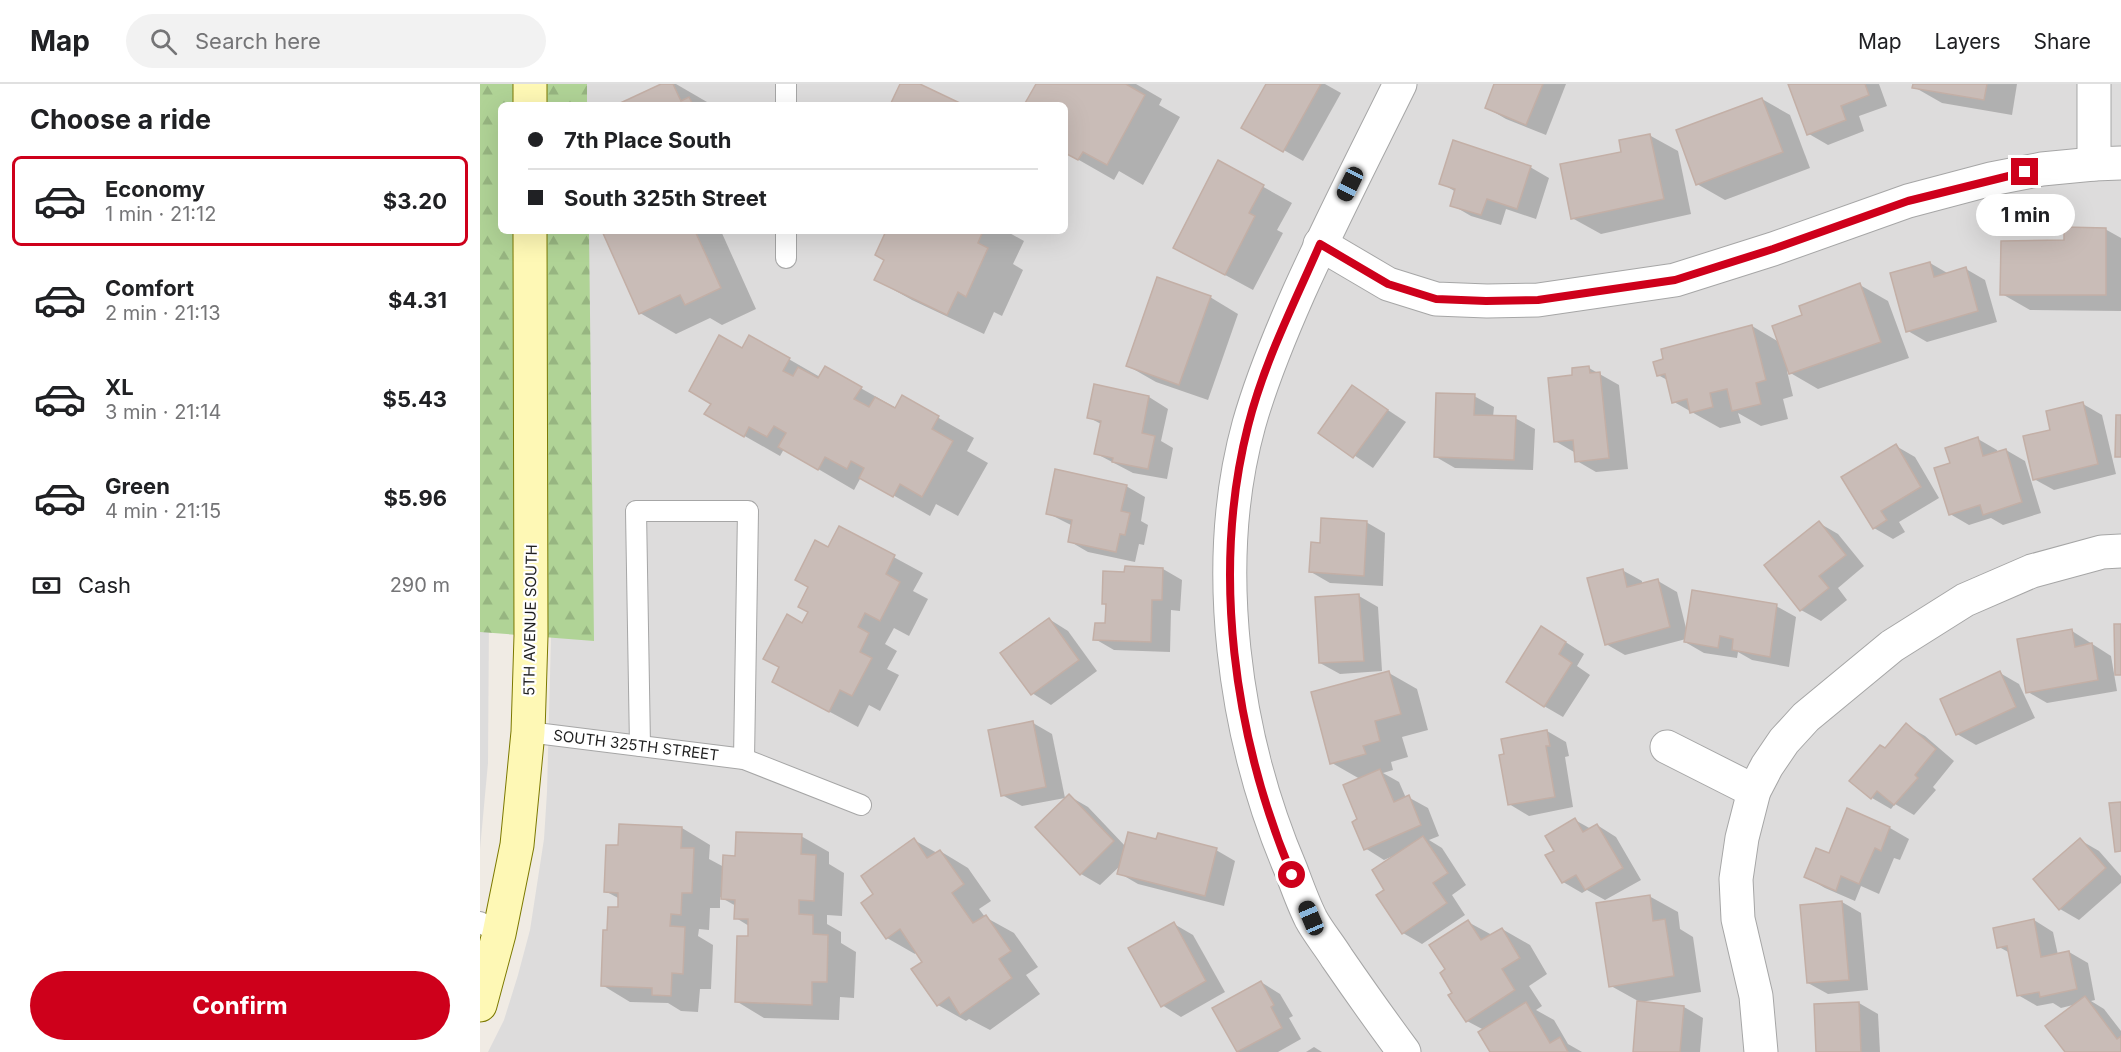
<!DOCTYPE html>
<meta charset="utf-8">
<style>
body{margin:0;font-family:Inter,sans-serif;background:#f2f2f2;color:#202124;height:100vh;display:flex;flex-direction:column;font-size:22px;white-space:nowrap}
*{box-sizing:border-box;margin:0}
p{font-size:20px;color:#757577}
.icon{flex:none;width:33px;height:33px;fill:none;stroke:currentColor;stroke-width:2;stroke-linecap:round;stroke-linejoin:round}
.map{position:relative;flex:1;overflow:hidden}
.side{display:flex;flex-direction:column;background:#fff;width:480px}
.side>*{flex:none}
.guide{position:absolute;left:18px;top:18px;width:570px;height:132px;border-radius:9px;box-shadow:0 6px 24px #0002;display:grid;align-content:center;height:132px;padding:0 30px;background:#fff}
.end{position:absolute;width:27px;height:27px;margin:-14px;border:8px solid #ce001b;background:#fff;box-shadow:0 0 0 3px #fff}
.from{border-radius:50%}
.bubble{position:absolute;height:42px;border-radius:21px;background:#fff;box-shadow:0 6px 24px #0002;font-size:20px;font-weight:700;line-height:42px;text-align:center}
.car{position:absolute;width:18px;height:36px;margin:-18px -9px;border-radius:8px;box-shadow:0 0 4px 2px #0007;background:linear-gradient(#222 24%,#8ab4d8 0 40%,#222 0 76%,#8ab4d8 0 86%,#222 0)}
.guide b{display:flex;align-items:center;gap:21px;height:57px;font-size:22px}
.guide b+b{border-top:2px solid #e0e0e0}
.guide i{width:15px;height:15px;background:#202124}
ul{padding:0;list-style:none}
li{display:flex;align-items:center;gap:18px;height:90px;margin:0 12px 9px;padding:0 18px;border:3px solid transparent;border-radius:9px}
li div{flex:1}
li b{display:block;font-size:22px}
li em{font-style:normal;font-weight:700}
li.current{border-color:#ce001b}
li>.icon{width:54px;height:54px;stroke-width:1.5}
h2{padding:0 30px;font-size:27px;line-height:72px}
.pay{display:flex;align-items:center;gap:15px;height:66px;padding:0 30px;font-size:22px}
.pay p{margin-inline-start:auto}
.button{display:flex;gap:12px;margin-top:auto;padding:12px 30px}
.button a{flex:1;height:69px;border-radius:36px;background:#ce001b;color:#fff;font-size:24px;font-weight:700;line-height:69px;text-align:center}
header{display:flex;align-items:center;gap:36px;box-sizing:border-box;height:84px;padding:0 30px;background:#fff;border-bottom:2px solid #e0e0e0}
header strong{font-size:28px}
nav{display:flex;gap:33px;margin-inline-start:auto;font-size:21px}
.search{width:420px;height:54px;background:#f2f2f2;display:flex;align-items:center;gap:15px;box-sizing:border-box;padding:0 21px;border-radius:33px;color:#757577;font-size:22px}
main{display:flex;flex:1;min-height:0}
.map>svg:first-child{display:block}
.residential{fill:#dddcdc}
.forest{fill:url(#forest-firs)}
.shadow{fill:#0003}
.building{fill:#c9bcb7;stroke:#c3afa6;stroke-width:1.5}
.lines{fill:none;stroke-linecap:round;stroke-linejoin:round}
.lane-casing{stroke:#a6a6a6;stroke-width:22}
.street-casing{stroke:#a6a6a6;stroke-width:35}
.secondary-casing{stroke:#7c7900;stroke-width:35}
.lane{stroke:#fff;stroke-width:20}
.street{stroke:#fff;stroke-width:33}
.secondary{stroke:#fef8b5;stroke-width:33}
.route{stroke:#ce001b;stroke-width:8}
.labels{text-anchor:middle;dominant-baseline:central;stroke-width:4.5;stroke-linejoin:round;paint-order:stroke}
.street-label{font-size:15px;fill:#1f1f1f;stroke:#fff}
</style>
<header>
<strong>Map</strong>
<div class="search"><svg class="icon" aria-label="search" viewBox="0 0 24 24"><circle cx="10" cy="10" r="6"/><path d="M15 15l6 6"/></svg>Search here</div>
<nav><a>Map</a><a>Layers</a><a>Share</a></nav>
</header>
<main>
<section class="side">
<h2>Choose a ride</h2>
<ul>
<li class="current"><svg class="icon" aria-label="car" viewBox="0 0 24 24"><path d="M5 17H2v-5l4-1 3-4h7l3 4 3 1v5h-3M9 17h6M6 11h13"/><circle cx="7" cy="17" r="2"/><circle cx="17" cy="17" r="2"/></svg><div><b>Economy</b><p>1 min · 21:12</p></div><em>$3.20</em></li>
<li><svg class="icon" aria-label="car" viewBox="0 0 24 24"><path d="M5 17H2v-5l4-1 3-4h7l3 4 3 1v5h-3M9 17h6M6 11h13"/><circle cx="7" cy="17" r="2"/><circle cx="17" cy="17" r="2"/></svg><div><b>Comfort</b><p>2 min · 21:13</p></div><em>$4.31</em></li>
<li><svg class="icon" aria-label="car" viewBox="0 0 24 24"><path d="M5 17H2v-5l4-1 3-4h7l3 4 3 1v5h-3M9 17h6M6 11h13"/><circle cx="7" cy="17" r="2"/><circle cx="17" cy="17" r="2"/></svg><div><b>XL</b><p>3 min · 21:14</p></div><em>$5.43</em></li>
<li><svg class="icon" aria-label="car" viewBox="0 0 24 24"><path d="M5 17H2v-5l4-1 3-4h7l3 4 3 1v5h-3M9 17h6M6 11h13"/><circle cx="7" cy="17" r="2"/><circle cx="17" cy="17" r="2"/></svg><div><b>Green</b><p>4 min · 21:15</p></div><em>$5.96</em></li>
</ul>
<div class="pay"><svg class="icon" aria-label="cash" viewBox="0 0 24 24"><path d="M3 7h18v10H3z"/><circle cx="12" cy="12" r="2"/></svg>Cash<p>290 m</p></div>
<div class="button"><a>Confirm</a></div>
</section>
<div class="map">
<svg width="1641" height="968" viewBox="0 0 1641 968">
<defs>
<pattern id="forest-firs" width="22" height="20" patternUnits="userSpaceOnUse" patternTransform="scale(1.5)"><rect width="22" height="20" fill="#b0d396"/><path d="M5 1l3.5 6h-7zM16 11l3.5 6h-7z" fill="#97b581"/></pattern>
</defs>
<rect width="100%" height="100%" fill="#f0ebe4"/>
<g class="residential">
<polygon points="79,0 1641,0 1641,968 8,968 24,936 38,891 50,846 64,755 67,708 76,360 78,147 585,147 585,21 79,21"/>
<polygon points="11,252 8,679 0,765 0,253"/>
</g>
<polygon class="forest" points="0,0 107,0 107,21 21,21 21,147 109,147 114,557 0,548"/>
<g class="shadow">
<polygon points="184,0 196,0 227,18 228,21 140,21"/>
<polygon points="557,0 656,0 682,15 679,21 700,33 663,101 639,87 634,96 585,68 585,21 546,21"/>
<polygon points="788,0 845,0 861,9 823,77 763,43"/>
<polygon points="1016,0 1086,0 1066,51 1026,35 1007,24"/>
<polygon points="1310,0 1399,0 1407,22 1379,32 1384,47 1348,61 1329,50"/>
<polygon points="1434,0 1537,0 1532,31 1462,19 1434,3"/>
<polygon points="1282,15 1310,31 1330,84 1245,116 1217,100"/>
<polygon points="1169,51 1198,67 1211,130 1121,150 1092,134 1143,69"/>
<polygon points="739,78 812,119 797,146 803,149 773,206 723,179"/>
<polygon points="1050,83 1069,94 1056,135 1026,125 1021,141 991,132 972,121 976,108 961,99"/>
<polygon points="1625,145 1641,154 1641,227 1550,226 1522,210 1585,158"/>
<polygon points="124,147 241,147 276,225 242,241 230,234 196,250 160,229"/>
<polygon points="408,147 526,147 544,157 533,180 543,186 522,232 514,228 504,250 432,216 396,196 406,176"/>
<polygon points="1450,179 1469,190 1486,185 1505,196 1517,238 1447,258 1428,247"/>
<polygon points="1380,201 1408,217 1429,274 1338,305 1307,287 1313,312 1303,315 1308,335 1281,342 1258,329 1261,339 1240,344 1194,318 1189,297 1178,291 1272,242 1299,258 1324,232"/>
<polygon points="730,213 758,230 728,316 676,298 648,282"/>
<polygon points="270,253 340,293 345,284 416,324 422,313 494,354 487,367 508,379 478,432 456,420 450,432 381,393 374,406 304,365 300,372 226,330"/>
<polygon points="1109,284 1139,301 1148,385 1116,388 1097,377 1094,368 1075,357 1094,292"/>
<polygon points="873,303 926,338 893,384 840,348"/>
<polygon points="994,312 1014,323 1013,333 1035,334 1055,345 1053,386 975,384 956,373"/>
<polygon points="669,313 688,325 681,357 693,364 687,395 653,389 615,369 621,340 608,333"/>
<polygon points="1603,320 1622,331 1636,390 1574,406 1554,395 1572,347"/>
<polygon points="1498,355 1517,366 1518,369 1526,366 1545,377 1561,429 1523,441 1511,434 1489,441 1470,430 1472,380"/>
<polygon points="1416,362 1435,373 1459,414 1419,438 1425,448 1413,455 1394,444"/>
<polygon points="646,402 665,413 661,437 668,441 664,461 659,460 655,478 608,468 589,457 593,442 567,429"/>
<polygon points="886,438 905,449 903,502 850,499 831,488 841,460"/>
<polygon points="1339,439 1358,450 1384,482 1358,504 1367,516 1341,537 1321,526 1286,482"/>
<polygon points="360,444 443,489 433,507 448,515 429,552 414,544 405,560 417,567 407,585 419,591 400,627 389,621 378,643 294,598 330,528 349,465"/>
<polygon points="683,485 702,496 700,527 691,526 690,568 634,566 615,555 626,541 627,522 623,519 646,490"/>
<polygon points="1142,486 1162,497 1162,501 1178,497 1197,508 1207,548 1296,522 1316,533 1309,583 1272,576 1258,568 1257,574 1224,569 1205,558 1206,555 1145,571 1126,560"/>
<polygon points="879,512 898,523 902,587 860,590 840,579"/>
<polygon points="569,535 588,547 617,587 571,621 552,609"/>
<polygon points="1592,547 1631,572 1637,607 1567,619 1548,608"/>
<polygon points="1081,555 1104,570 1097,582 1110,591 1083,633 1064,622"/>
<polygon points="909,589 937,605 948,646 922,653 928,673 911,678 913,686 903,689 919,698 926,714 928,713 948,724 959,752 949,756 962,764 986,801 972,811 985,831 942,860 923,849 906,806 915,771 904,776 885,764 879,736 880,695 852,679"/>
<polygon points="1520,589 1539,600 1555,634 1496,661 1477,650"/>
<polygon points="553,639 572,650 585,714 542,722 522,711"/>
<polygon points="1426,641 1445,652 1474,677 1453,703 1456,706 1434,731 1415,720 1411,725 1392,714 1406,666"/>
<polygon points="1067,647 1086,658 1089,672 1085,673 1093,723 1049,732 1029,720"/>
<polygon points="589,712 608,723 646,763 677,757 736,766 755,777 744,822 658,800 639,789 642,780 620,801 601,790"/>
<polygon points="1368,726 1410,744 1429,755 1420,776 1414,774 1399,810 1381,802 1375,817 1345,804 1326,793 1349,771"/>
<polygon points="1095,736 1111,745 1117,741 1136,753 1161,796 1125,816 1107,806 1102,809 1083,798 1076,767"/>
<polygon points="202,744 230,761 229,775 244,783 257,774 321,752 349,768 349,780 364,789 362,832 347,831 347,840 361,848 361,859 376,868 374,914 360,913 359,936 284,934 256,917 269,854 269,842 256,834 256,822 240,813 240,824 230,824 229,846 219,845 218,852 233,861 231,905 220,905 218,928 201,927 188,919 150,918 122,901 128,847 139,825 140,815 125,807 139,763"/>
<polygon points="434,756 457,769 460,767 488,784 511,817 499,825 505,833 534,849 558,883 546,891 560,910 510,946 489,935 486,937 458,921 444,878 437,868 435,870 407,854 395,810"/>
<polygon points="1600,756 1619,767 1641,792 1641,799 1599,836 1580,825 1555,795"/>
<polygon points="1169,812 1198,828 1200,845 1213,853 1221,908 1161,918 1204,923 1223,934 1220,968 1154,968 1158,917 1131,902"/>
<polygon points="1362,818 1381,829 1388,906 1348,910 1328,899 1321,822"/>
<polygon points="1554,836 1573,848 1578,871 1589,868 1608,879 1615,916 1611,917 1624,925 1641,947 1641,968 1587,968 1597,920 1581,924 1573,919 1557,922 1538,911 1530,869 1519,863"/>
<polygon points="988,838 1012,851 1022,845 1050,861 1067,890 1049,902 1062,922 1056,926 1074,936 1088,960 1102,968 1011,968 1004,946 987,937 975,909 967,886"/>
<polygon points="694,840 713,851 745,908 701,933 682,921"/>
<polygon points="781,898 800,910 813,932 809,934 821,955 798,968 759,968 735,925"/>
<polygon points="1379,919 1398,930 1400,968 1337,968"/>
<polygon points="834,963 842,968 826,968"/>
</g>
<g class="building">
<polygon points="181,0 193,0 201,17 209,13 213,21 136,21"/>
<polygon points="420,0 440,0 484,21 410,21"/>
<polygon points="556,0 646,0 665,11 627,81 603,68 598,76 585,69 585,21 544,21"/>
<polygon points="786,0 841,0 803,68 761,44"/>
<polygon points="1014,0 1063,0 1046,41 1005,24"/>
<polygon points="1308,0 1385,0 1389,11 1361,22 1366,36 1327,51"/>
<polygon points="1433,0 1507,0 1504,16 1432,4"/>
<polygon points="1282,14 1303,68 1216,101 1196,46"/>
<polygon points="1170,50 1184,115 1091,135 1080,80 1141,68 1139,56"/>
<polygon points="973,56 1051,82 1037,125 1007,115 1001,131 970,122 975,105 959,100"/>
<polygon points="738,76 784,101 769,129 775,132 745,191 693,164"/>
<polygon points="1584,143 1626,144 1626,211 1520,211 1521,157 1584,156"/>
<polygon points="122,147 215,147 241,204 205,221 200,211 159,230"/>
<polygon points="406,147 503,147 498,159 508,164 486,213 478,208 467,231 394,196 404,176 395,171"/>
<polygon points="1450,178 1454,193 1486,183 1498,227 1426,248 1410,189"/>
<polygon points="677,193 731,212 699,301 646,282"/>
<polygon points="1380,199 1401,258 1309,290 1292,242 1322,231 1319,222"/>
<polygon points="1272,241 1286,296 1276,299 1281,320 1252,327 1247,305 1230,309 1233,323 1210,329 1207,315 1192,319 1185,290 1177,292 1173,278 1183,275 1181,265"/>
<polygon points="239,251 262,264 269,251 310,274 303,287 313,292 318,283 338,294 345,282 382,303 374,315 389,323 395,313 415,324 422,311 459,332 452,345 473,357 442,413 420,400 413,413 379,394 384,384 371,377 367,385 345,373 338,386 298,363 306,349 294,342 287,353 269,343 264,353 224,330 231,320 209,307"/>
<polygon points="1109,282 1110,289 1120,288 1129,374 1095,378 1093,356 1074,358 1068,294 1092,291 1092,284"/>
<polygon points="614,300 669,312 662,349 675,352 668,385 632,378 633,374 614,370 621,337 607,334"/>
<polygon points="872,301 908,326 873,374 838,349"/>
<polygon points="956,309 995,310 994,331 1036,332 1034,376 954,373"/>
<polygon points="1603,318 1618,380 1553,396 1543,352 1570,346 1566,327"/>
<polygon points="1636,331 1641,331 1641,373 1635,373"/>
<polygon points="1498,353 1503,372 1526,365 1542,418 1503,431 1500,421 1469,431 1454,384 1470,379 1465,364"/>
<polygon points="1416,360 1441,403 1401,427 1407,436 1393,445 1361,393"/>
<polygon points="575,385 647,401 641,427 650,429 645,451 640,450 636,468 588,458 592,436 566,430"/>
<polygon points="841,434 887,437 884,492 829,488 831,458 840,459"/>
<polygon points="1339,437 1366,471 1339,492 1349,504 1320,527 1284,481"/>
<polygon points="359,442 415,471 406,490 420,498 400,537 385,529 378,543 389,549 380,568 392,574 372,612 360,606 349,628 292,598 299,583 283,575 307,530 322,539 328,528 318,523 328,503 315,496 335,456 348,463"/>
<polygon points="645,482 683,484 682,516 672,516 671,558 613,556 615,539 625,539 626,520 622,520 623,487 644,488"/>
<polygon points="1143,485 1147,503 1178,495 1190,543 1125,561 1107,494"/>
<polygon points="1212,506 1297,520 1290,573 1252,566 1253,555 1240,552 1238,564 1204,558"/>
<polygon points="879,510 884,577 839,579 835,513"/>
<polygon points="569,534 599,576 551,611 520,569"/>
<polygon points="1634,540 1641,540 1641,591 1635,591"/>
<polygon points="1061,542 1086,558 1079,570 1092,579 1064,623 1026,598"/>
<polygon points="1592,545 1595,563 1612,559 1618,596 1546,609 1537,555"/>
<polygon points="909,587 921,630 895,637 900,657 883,662 886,670 850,680 831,608"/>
<polygon points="1520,587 1536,623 1476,651 1460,615"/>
<polygon points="553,637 566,703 521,712 508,646"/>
<polygon points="1426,639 1456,665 1435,691 1438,694 1414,721 1397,707 1391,715 1369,697 1400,661 1405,664"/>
<polygon points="1067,646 1070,662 1066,662 1075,713 1028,721 1019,671 1024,670 1021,655"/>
<polygon points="900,685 914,718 929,711 941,741 884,766 872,738 877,735 863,701"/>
<polygon points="589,710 634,757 600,791 555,743"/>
<polygon points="1641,718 1641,767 1635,768 1629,719"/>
<polygon points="1367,724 1410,743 1401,767 1395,764 1379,800 1361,792 1356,807 1324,793 1336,764 1349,769"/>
<polygon points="1095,734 1103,748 1117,740 1143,784 1105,806 1096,791 1082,799 1065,771 1074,767 1065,752"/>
<polygon points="139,740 202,743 201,764 214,764 212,809 202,809 201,831 191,830 190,842 205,843 203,890 192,889 191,912 172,911 172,904 121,902 123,846 127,846 128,823 138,823 138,809 124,808 126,761 138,761"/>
<polygon points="256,748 322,750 321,770 336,771 334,817 319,816 319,830 333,831 333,850 348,851 347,898 332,898 332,921 255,918 257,852 268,852 268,835 254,835 255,816 241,815 243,771 255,772"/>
<polygon points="648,748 676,755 678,749 737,764 725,812 637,790"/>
<polygon points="943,752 968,789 953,799 967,819 922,850 896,811 904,806 892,786"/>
<polygon points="434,754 447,774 460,766 484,800 472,809 493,839 506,831 531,867 519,875 532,894 480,931 469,913 457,922 431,885 442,878 420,845 406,855 381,819 393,810 381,792"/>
<polygon points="1600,754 1626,784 1579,826 1553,795"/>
<polygon points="1170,811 1173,837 1185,835 1194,892 1129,903 1116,819"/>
<polygon points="1362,817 1369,896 1327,899 1320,821"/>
<polygon points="1554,835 1561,873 1589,867 1597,905 1560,913 1559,908 1537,912 1527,862 1517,864 1513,844"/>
<polygon points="988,836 1001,856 1022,844 1040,874 1022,885 1035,906 986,938 968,911 972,909 960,889 965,885 949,861"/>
<polygon points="694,838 726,897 681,923 648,864"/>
<polygon points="781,897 794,921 791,923 802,944 757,968 732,924"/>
<polygon points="1605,912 1637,955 1641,952 1641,968 1585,968 1565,942"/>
<polygon points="1157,917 1204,922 1200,968 1153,968"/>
<polygon points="1046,918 1070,959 1080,953 1088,968 1010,968 998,948"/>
<polygon points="1379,918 1381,968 1336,968 1334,920"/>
</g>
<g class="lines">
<g class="lane-casing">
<g id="lane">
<polyline points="306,21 306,0"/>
<polyline points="306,174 306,147"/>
<polyline points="48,648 264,675 381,721"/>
<polyline points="160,662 156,427 268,427 264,675"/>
<polyline points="0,838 19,850"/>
</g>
</g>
<g class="street-casing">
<g id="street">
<path d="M920 0C886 69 851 137 819 208 800 251 782 294 769 340 730 481 754 653 811 786 817 802 823 819 831 835 838 848 849 861 857 874 879 906 901 937 924 968"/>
<polyline points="1614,0 1614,80"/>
<polyline points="840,160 908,200 956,215 1007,217 1058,216 1195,196 1293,165 1428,117 1511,95 1562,85 1614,80 1641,79"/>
<polyline points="1187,663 1274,707"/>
<polyline points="1281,968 1276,912 1258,835 1256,795 1262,754 1274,707 1287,682 1304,657 1326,633 1412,562 1485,516 1552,487 1622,468 1641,467"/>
</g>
</g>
<g class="secondary-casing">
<g id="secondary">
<polyline points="50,0 50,21"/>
<polyline points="0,921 19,850 37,761 48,648 51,552 50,147"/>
</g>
</g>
<use href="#lane" class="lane"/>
<use href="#street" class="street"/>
<use href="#secondary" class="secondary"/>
</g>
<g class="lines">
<path class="route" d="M812 791C754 652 731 488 768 342 784 278 814 220 840 160L908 200 956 215 1006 217 1058 216 1195 196 1293 165 1428 117 1545 88"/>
</g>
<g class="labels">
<g class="street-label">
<text transform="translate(50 536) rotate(-89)">5TH AVENUE SOUTH</text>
<text transform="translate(156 661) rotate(7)">SOUTH 325TH STREET</text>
</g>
</g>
</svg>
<i class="end from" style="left:812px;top:791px"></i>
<i class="end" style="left:1545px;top:88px"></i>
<div class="bubble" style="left:1496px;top:110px;width:99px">1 min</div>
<i class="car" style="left:870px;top:100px;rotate:206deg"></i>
<i class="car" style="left:831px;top:834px;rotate:337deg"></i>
<div class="guide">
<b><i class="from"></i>7th Place South</b>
<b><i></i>South 325th Street</b>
</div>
</div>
</main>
